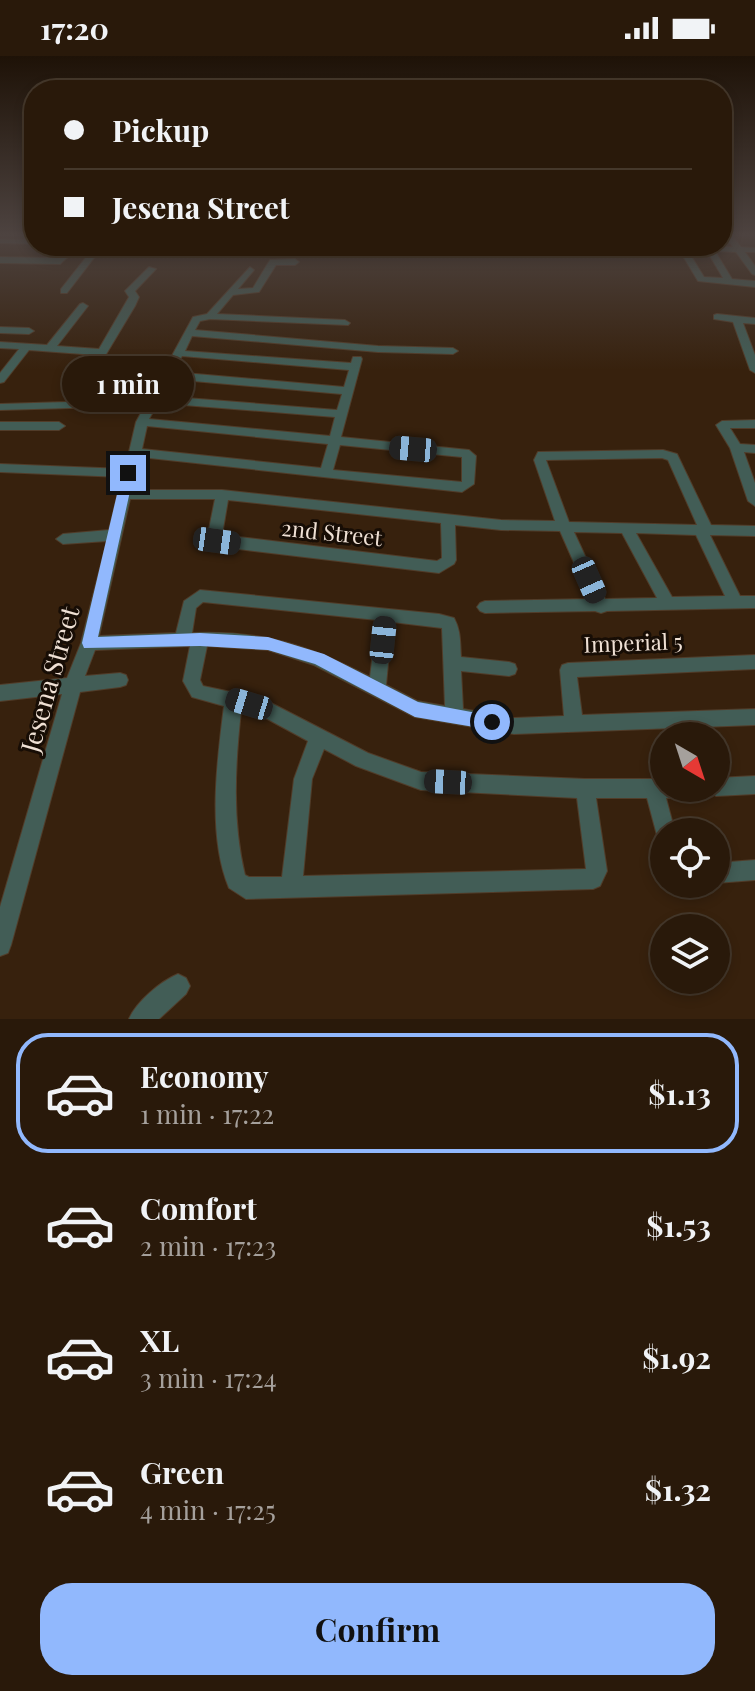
<!DOCTYPE html>
<meta charset="utf-8">
<style>
body{margin:0;font-family:"Playfair Display",serif;background:#312213;color:#f1f3f6;height:100vh;display:flex;flex-direction:column;font-size:30px;white-space:nowrap}
*{box-sizing:border-box;margin:0}
p{font-size:26px;color:#a5a09c}
.icon{flex:none;width:44px;height:44px;fill:none;stroke:currentColor;stroke-width:2;stroke-linecap:round;stroke-linejoin:round}
.map{position:relative;height:963px;overflow:hidden}
.panel{display:flex;flex-direction:column;background:#29190a;flex:1}
.panel>*{flex:none}
.hud{position:absolute;left:24px;top:24px;width:708px;height:176px;border-radius:32px;box-shadow:0 4px 12px #0003,0 0 0 2px #45382b;display:grid;align-content:center;height:176px;padding:0 40px;background:#29190a}
.needle{width:52px;rotate:141deg}
.buttons{position:absolute;left:650px;top:666px;display:grid;gap:16px}
.buttons a{display:grid;place-items:center;width:80px;height:80px;border-radius:50%;background:#29190a;box-shadow:0 4px 12px #0003,0 0 0 2px #45382b;font-size:40px}
.end{position:absolute;width:36px;height:36px;margin:-18px;border:10px solid #91b8fd;background:#111;box-shadow:0 0 0 4px #111}
.from{border-radius:50%}
.bubble{position:absolute;height:56px;border-radius:28px;background:#29190a;box-shadow:0 4px 12px #0003,0 0 0 2px #45382b;font-size:26px;font-weight:700;line-height:56px;text-align:center}
.car{position:absolute;width:24px;height:48px;margin:-24px -12px;border-radius:10px;box-shadow:0 0 6px 2px #0007;background:linear-gradient(#222 24%,#8ab4d8 0 40%,#222 0 76%,#8ab4d8 0 86%,#222 0)}
.hud b{display:flex;align-items:center;gap:28px;height:76px;font-size:30px}
.hud b+b{border-top:2px solid #45382b}
.hud i{width:20px;height:20px;background:#f1f3f6}
ul{padding:14px 0 0;list-style:none}
li{display:flex;align-items:center;gap:24px;height:120px;margin:0 16px 12px;padding:0 24px;border:4px solid transparent;border-radius:32px}
li div{flex:1}
li b{display:block;font-size:30px}
li em{font-style:normal;font-weight:700}
li.active{border-color:#91b8fd}
li>.icon{width:72px;height:72px;stroke-width:1.5}
.action{display:flex;gap:16px;margin-top:auto;padding:16px 40px}
.action a{flex:1;height:92px;border-radius:32px;background:#91b8fd;color:#111;font-size:32px;font-weight:700;line-height:92px;text-align:center}
.status{display:flex;justify-content:space-between;align-items:center;height:56px;padding:0 40px;background:#29190a;direction:ltr}
.status svg{height:22px;fill:currentColor}
.map>svg:first-child{display:block}
.lines{fill:none;stroke-linecap:round;stroke-linejoin:round}
.minor-casing{stroke:#513c29;stroke-width:2}
.minor{fill:#425d56;fill-rule:evenodd}
.route{fill:#91b8fd}
.labels{text-anchor:middle;dominant-baseline:central;stroke-width:6;stroke-linejoin:round;paint-order:stroke}
.street-label{font-size:22px;fill:#efe0d4;stroke:#170d05}
.near-street-label{font-size:26px;fill:#efe0d4;stroke:#170d05}
</style>
<div class="status"><b>17:20</b><svg viewBox="0 0 49 12"><path d="M0 12V9h3v3zM5 12V6h3v6zM10 12V3h3v9zM15 12V0h3v12zM26 1h20v11H26zM47 4h2v5h-2z"/></svg></div>
<div class="map">
<svg width="755" height="963" viewBox="0 0 755 963">
<rect width="100%" height="100%" fill="#37210d"/>
<g class="lines">
<g class="minor-casing">
<g id="minor">
<path d="M724 179H732L741 191 755 192V196H745L755 210V219L752 218 736 196 715 195 732 223 755 225V231L698 225 677 190 733 191ZM688 195H707L723 222 704 221Z"/>
<polygon points="0,183 34,184 34,188 0,187"/>
<polygon points="71,190 80,190 60,208 0,207 0,201 58,202"/>
<polygon points="95,190 103,190 67,237 61,237 61,233"/>
<path d="M270 204 295 203 299 206 295 209H276L259 236 233 239 217 258 345 264 350 267 348 269 210 263 200 265 195 274 378 290 453 292 458 295 453 298 378 296 192 280 185 295 351 307 353 301H361L362 303 341 381 469 394 476 400 474 428 462 436 140 401 132 434H222L501 464 555 465 534 404 538 396 663 394 677 398 711 469 755 470V480L710 479 740 540H755V552L607 555 601 557 595 555 485 557 480 555 477 551 480 547 485 545 590 543 560 475 501 474 455 469 456 504 454 508 439 517 238 493 209 487 207 483 215 443H130L99 580 176 577 184 545 200 534 439 558 454 562C461 575 460 586 461 601L509 606 515 608 517 613 515 618 509 620 461 615 463 653 514 662 564 660 560 614 562 609 568 607 755 599V613L577 621 582 659 755 653V669L514 678 415 661 314 609 268 594 207 590 200 624 203 630 231 636 234 635 271 647 368 697 421 716 585 723H664V732H716V722L755 720V738L716 740 709 736 701 741 666 742 675 776H664V786L658 783 647 742H596L607 815 600 830 593 833 246 843 229 832C207 780 217 705 224 650L192 641 183 625 190 590 95 594 85 620 120 617 126 619 128 624 126 629 120 631 80 636 11 889 8 897 0 900V851L62 638 0 645V629L67 622 81 587 107 485 63 488 56 483 63 478 109 474 122 421 0 416V408L125 413 136 366 193 261 207 258 250 211 254 214 238 233 253 232ZM182 300 349 314 344 331 173 316ZM170 323 342 338 337 354 161 340ZM158 347 335 361 330 380 149 363ZM147 370 328 388 321 412 142 393ZM340 389 462 401V426L333 414ZM662 402 668 404 697 469 569 466 546 404ZM228 444 441 467 442 502 437 505 222 479ZM574 476 622 477 657 542 605 543ZM636 477 696 479 725 540 672 541ZM203 546 377 564 370 621C308 589 263 574 192 577L196 552ZM392 566 442 572 445 650 417 645 386 629ZM241 655 262 660 308 685 294 723 282 821H249L245 819C232 765 235 710 241 655ZM324 693 356 710 421 734 577 742 586 813 303 820 312 723Z"/>
<path d="M149 211 156 213 135 235 139 241 135 250 99 310 124 312 129 315 105 351 0 354V348L67 346 96 299 29 294 4 326 0 327V317L19 293 0 292V286L47 289 80 248 83 247 88 250 57 290 99 293 129 241 125 235ZM96 316 117 318 98 346H78Z"/>
<polygon points="717,258 755,262 755,268 743,267 755,299 755,317 750,314 733,266 714,263 714,259"/>
<polygon points="0,271 29,272 34,275 29,278 0,277"/>
<polygon points="755,364 755,372 730,372 740,388 755,389 755,397 744,396 755,427 755,450 748,445 730,392 716,369 722,365"/>
<polygon points="0,366 59,366 65,370 59,374 0,374"/>
<polygon points="755,804 755,824 716,827 716,807"/>
<path d="M178 918 186 922 190 930 186 938 159 963H129C136 946 161 925 178 918Z"/>
</g>
</g>
<use href="#minor" class="minor"/>
</g>
<linearGradient id="sky" x2="0" y2="1"><stop stop-color="#1e1207"/><stop offset="0.57" stop-color="#4d4340"/><stop offset="1" stop-color="#4d4340" stop-opacity="0"/></linearGradient>
<rect width="755" height="314" fill="url(#sky)"/>
<polygon class="route" points="128,413 134,417 98,581 200,577 268,581 324,598 418,646 498,661 498,672 492,674 415,661 315,608 268,594 200,590 84,592 82,587 122,417"/>
<g class="labels">
<g class="street-label">
<text transform="translate(332 476) rotate(6)">2nd Street</text>
<text transform="translate(633 586) rotate(-2)">Imperial 5</text>
</g>
<g class="near-street-label">
<text transform="translate(49 623) rotate(-74)">Jesena Street</text>
</g>
</g>
</svg>
<div class="buttons">
<a><svg class="needle" viewBox="-14 -14 28 28"><path d="M0-13l5 13h-10z" fill="#e53935"/><path d="M0 13l5-13h-10z" fill="#a5a09c"/></svg></a>
<a><svg class="icon" aria-label="locate" viewBox="0 0 24 24"><circle cx="12" cy="12" r="6"/><path d="M12 2v4M12 18v4M2 12h4M18 12h4"/></svg></a>
<a><svg class="icon" aria-label="layers" viewBox="0 0 24 24"><path d="M12 4l9 5-9 5-9-5zM3 14l9 5 9-5"/></svg></a>
</div>
<i class="end from" style="left:492px;top:666px"></i>
<i class="end" style="left:128px;top:417px"></i>
<div class="bubble" style="left:62px;top:300px;width:132px">1 min</div>
<i class="car" style="left:413px;top:393px;rotate:275deg"></i>
<i class="car" style="left:217px;top:485px;rotate:98deg"></i>
<i class="car" style="left:589px;top:524px;rotate:156deg"></i>
<i class="car" style="left:383px;top:584px;rotate:6deg"></i>
<i class="car" style="left:249px;top:648px;rotate:287deg"></i>
<i class="car" style="left:448px;top:726px;rotate:273deg"></i>
<div class="hud">
<b><i class="from"></i>Pickup</b>
<b><i></i>Jesena Street</b>
</div>
</div>
<section class="panel">
<ul>
<li class="active"><svg class="icon" aria-label="car" viewBox="0 0 24 24"><path d="M5 17H2v-5l4-1 3-4h7l3 4 3 1v5h-3M9 17h6M6 11h13"/><circle cx="7" cy="17" r="2"/><circle cx="17" cy="17" r="2"/></svg><div><b>Economy</b><p>1 min · 17:22</p></div><em>$1.13</em></li>
<li><svg class="icon" aria-label="car" viewBox="0 0 24 24"><path d="M5 17H2v-5l4-1 3-4h7l3 4 3 1v5h-3M9 17h6M6 11h13"/><circle cx="7" cy="17" r="2"/><circle cx="17" cy="17" r="2"/></svg><div><b>Comfort</b><p>2 min · 17:23</p></div><em>$1.53</em></li>
<li><svg class="icon" aria-label="car" viewBox="0 0 24 24"><path d="M5 17H2v-5l4-1 3-4h7l3 4 3 1v5h-3M9 17h6M6 11h13"/><circle cx="7" cy="17" r="2"/><circle cx="17" cy="17" r="2"/></svg><div><b>XL</b><p>3 min · 17:24</p></div><em>$1.92</em></li>
<li><svg class="icon" aria-label="car" viewBox="0 0 24 24"><path d="M5 17H2v-5l4-1 3-4h7l3 4 3 1v5h-3M9 17h6M6 11h13"/><circle cx="7" cy="17" r="2"/><circle cx="17" cy="17" r="2"/></svg><div><b>Green</b><p>4 min · 17:25</p></div><em>$1.32</em></li>
</ul>
<div class="action"><a>Confirm</a></div>
</section>
